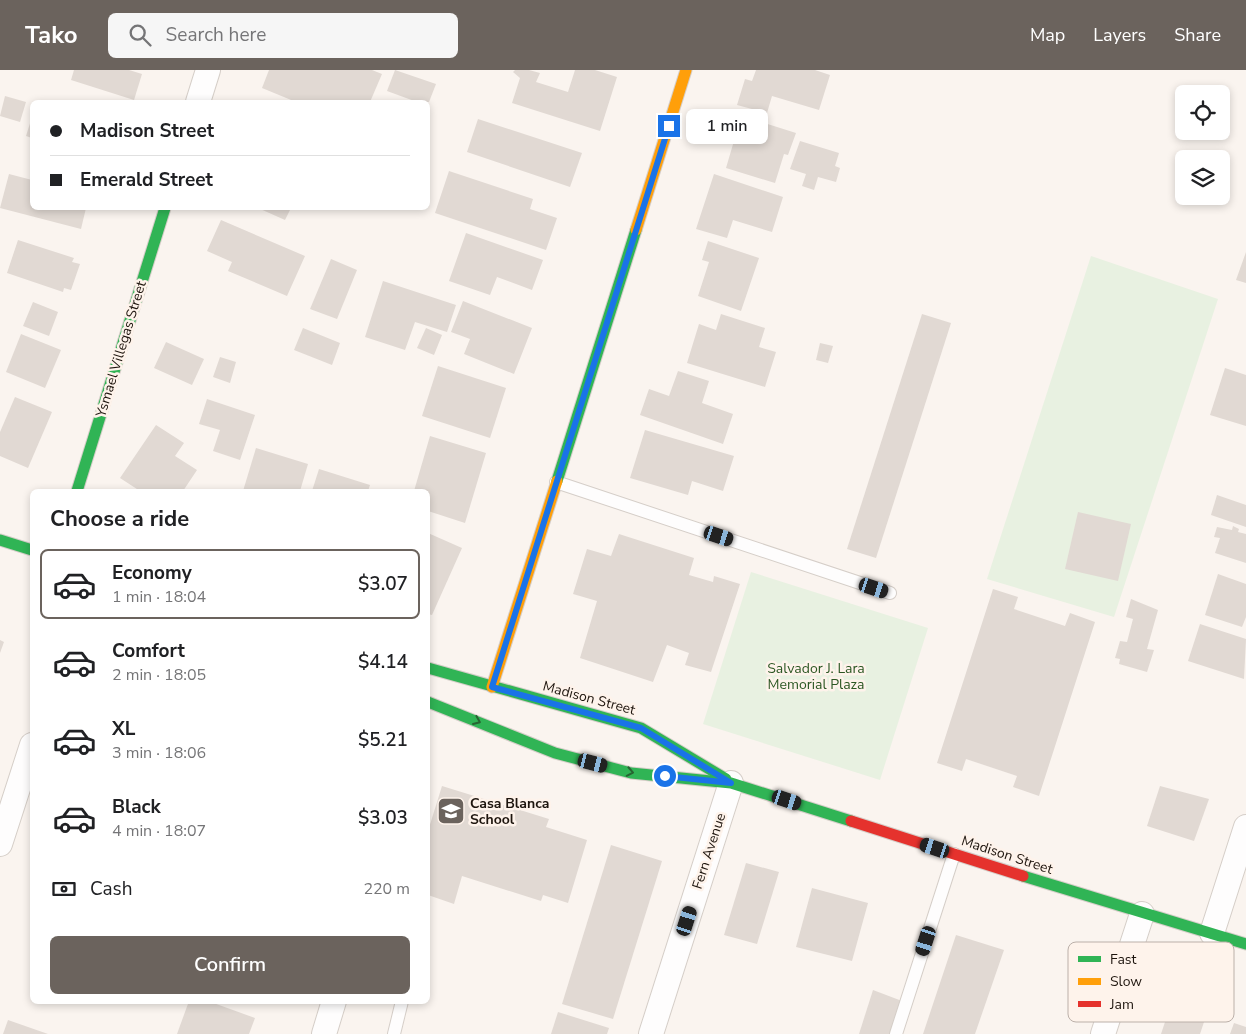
<!DOCTYPE html>
<meta charset="utf-8">
<style>
body{margin:0;font-family:"Nunito Sans",sans-serif;background:#f6f6f6;color:#202124;height:100vh;display:flex;flex-direction:column;font-size:19px;white-space:nowrap}
*{box-sizing:border-box;margin:0}
p{font-size:16px;color:#757577}
.icon{flex:none;width:28px;height:28px;fill:none;stroke:currentColor;stroke-width:2;stroke-linecap:round;stroke-linejoin:round}
.map{position:relative;flex:1;overflow:hidden}
.details{position:absolute;left:30px;top:419px;width:400px;height:515px;display:flex;flex-direction:column;background:#fff;border-radius:8px;box-shadow:0 2px 8px #0003}
.details>*{flex:none}
.guide{position:absolute;left:30px;top:30px;width:400px;height:110px;border-radius:8px;box-shadow:0 2px 8px #0003;display:grid;align-content:center;height:110px;padding:0 20px;background:#fff}
.fabs{position:absolute;left:1175px;top:15px;display:grid;gap:10px}
.fabs a{display:grid;place-items:center;width:55px;height:55px;border-radius:8px;background:#fff;box-shadow:0 2px 8px #0003;font-size:25px}
.end{position:absolute;width:22px;height:22px;margin:-11px;border:6px solid #1a73e8;background:#fff;box-shadow:0 0 0 2px #fff}
.from{border-radius:50%}
.bubble{position:absolute;height:35px;border-radius:8px;background:#fff;box-shadow:0 2px 8px #0003;font-size:16px;font-weight:600;line-height:35px;text-align:center}
.car{position:absolute;width:15px;height:30px;margin:-15px -8px;border-radius:6px;box-shadow:0 0 4px 1px #0007;background:linear-gradient(#222 24%,#8ab4d8 0 40%,#222 0 76%,#8ab4d8 0 86%,#222 0)}
.guide b{display:flex;align-items:center;gap:18px;height:48px;font-size:19px}
.guide b+b{border-top:1px solid #e0e0e0}
.guide i{width:12px;height:12px;background:#202124}
ul{padding:0;list-style:none}
li{display:flex;align-items:center;gap:15px;height:70px;margin:0 10px 8px;padding:0 10px;border:2px solid transparent;border-radius:8px}
li div{flex:1}
li b{display:block;font-size:19px}
li em{font-style:normal;font-weight:600}
li.selected{border-color:#6b635d}
li>.icon{width:45px;height:45px;stroke-width:1.5}
h2{padding:0 20px;font-size:22px;line-height:60px}
.pay{display:flex;align-items:center;gap:12px;height:55px;padding:0 20px;font-size:19px}
.pay p{margin-inline-start:auto}
.cta{display:flex;gap:10px;margin-top:auto;padding:10px 20px}
.cta a{flex:1;height:58px;border-radius:8px;background:#6b635d;color:#fff;font-size:20px;font-weight:600;line-height:58px;text-align:center}
header{display:flex;align-items:center;gap:30px;box-sizing:border-box;height:70px;padding:0 25px;background:#6b635d;color:#fff}
header strong{font-size:24px}
nav{display:flex;gap:28px;margin-inline-start:auto;font-size:18px}
.search{width:350px;height:45px;background:#f6f6f6;display:flex;align-items:center;gap:12px;box-sizing:border-box;padding:0 18px;border-radius:8px;color:#757577;font-size:19px}
.map>svg:first-child{display:block}
.green{fill:#e8f1e1}
.building{fill:#e1d9d3}
.lines{fill:none;stroke-linecap:round;stroke-linejoin:round}
.lane-casing{stroke:#d5cec8;stroke-width:14}
.street-casing{stroke:#d5cec8;stroke-width:26}
.fast-casing{stroke:#d5cec8;stroke-width:13}
.slow-casing{stroke:#d5cec8;stroke-width:13}
.jam-casing{stroke:#d5cec8;stroke-width:13}
.lane{stroke:#fefdfd;stroke-width:12}
.street{stroke:#fefdfd;stroke-width:24}
.fast{stroke:#30b455;stroke-width:11}
.slow{stroke:#ff9f0a;stroke-width:11}
.jam{stroke:#e5322d;stroke-width:11}
.oneway{stroke:#276432}
.route{stroke:#1a73e8;stroke-width:6}
.labels{text-anchor:middle;dominant-baseline:central;stroke-width:5;stroke-linejoin:round;paint-order:stroke}
.street-label{font-size:14px;fill:#1e150e;stroke:#fef3eb}
.park-label{font-size:14px;fill:#2c5723;stroke:#fef3eb}
.poi-label{font-size:14px;font-weight:bold;fill:#1e150e;stroke:#fef3eb;text-anchor:start}
.key{fill:#fef3eb;stroke:#bbb0a9;stroke-width:1}
.key-label{font-size:14px;fill:#1e150e}
</style>
<header>
<strong>Tako</strong>
<div class="search"><svg class="icon" aria-label="search" viewBox="0 0 24 24"><circle cx="10" cy="10" r="6"/><path d="M15 15l6 6"/></svg>Search here</div>
<nav><a>Map</a><a>Layers</a><a>Share</a></nav>
</header>
<div class="map">
<svg width="1246" height="964" viewBox="0 0 1246 964">
<rect width="100%" height="100%" fill="#faf4ef"/>
<g class="green">
<polygon points="1091,186 1218,229 1114,547 987,509"/>
<polygon points="751,502 928,558 880,710 703,654"/>
</g>
<g class="building">
<polygon points="74,0 129,0 142,4 134,30 71,10"/>
<polygon points="269,0 372,0 382,4 370,32 296,32 262,18"/>
<polygon points="395,0 436,14 429,32 417,32 387,21"/>
<polygon points="515,0 529,0 540,3 536,12 568,22 575,0 595,0 617,7 600,61 512,33 520,8 513,2"/>
<polygon points="756,0 815,0 830,5 819,40 772,26 767,43 737,35 745,9 752,11"/>
<polygon points="5,26 26,32 20,52 0,46"/>
<polygon points="32,47 32,68 26,66"/>
<polygon points="745,47 796,63 788,85 784,84 775,113 726,98 736,64 739,65"/>
<polygon points="478,49 582,83 570,117 467,82"/>
<polygon points="800,71 839,83 835,96 840,98 836,112 818,107 814,120 802,116 806,104 790,99"/>
<polygon points="449,101 533,129 530,139 557,148 546,180 435,143"/>
<polygon points="9,104 32,110 32,138 86,138 81,159 0,138"/>
<polygon points="714,104 783,127 772,162 733,150 727,168 696,159"/>
<polygon points="258,138 291,138 285,150"/>
<polygon points="221,150 305,186 287,226 228,201 232,192 207,181"/>
<polygon points="466,163 543,190 532,220 497,207 490,225 449,211"/>
<polygon points="18,170 74,188 72,192 80,194 71,220 64,218 63,222 7,203"/>
<polygon points="708,171 759,188 741,241 698,226 709,192 702,190"/>
<polygon points="1246,182 1246,213 1236,210"/>
<polygon points="331,189 357,200 337,249 310,239"/>
<polygon points="383,211 456,235 447,262 415,252 405,280 365,267"/>
<polygon points="463,231 532,258 514,304 464,284 470,269 451,262"/>
<polygon points="33,232 58,242 49,266 23,256"/>
<polygon points="721,244 765,258 759,277 776,282 765,317 687,293 699,254 716,260"/>
<polygon points="922,244 951,253 876,488 847,479"/>
<polygon points="303,258 340,273 332,295 294,280"/>
<polygon points="426,258 442,265 434,285 417,278"/>
<polygon points="21,264 61,280 45,318 6,302"/>
<polygon points="166,272 204,289 192,315 154,298"/>
<polygon points="820,273 833,276 828,293 816,290"/>
<polygon points="220,287 236,292 230,313 213,307"/>
<polygon points="438,296 506,318 490,368 422,346"/>
<polygon points="1225,298 1246,305 1246,356 1210,345"/>
<polygon points="678,301 709,311 702,333 733,344 723,374 640,345 649,319 669,326"/>
<polygon points="15,327 52,342 28,398 0,386 0,362"/>
<polygon points="207,329 255,345 240,390 213,381 220,360 199,354"/>
<polygon points="156,355 184,373 175,386 197,400 183,421 140,421 120,408"/>
<polygon points="645,360 734,386 723,421 692,411 688,425 630,408"/>
<polygon points="430,366 486,383 465,453 428,441 428,421 414,421"/>
<polygon points="256,378 308,394 300,421 243,421"/>
<polygon points="319,399 370,415 368,421 312,421"/>
<polygon points="1217,425 1246,435 1246,457 1211,445"/>
<polygon points="1078,442 1131,454 1118,511 1065,499"/>
<polygon points="1233,456 1239,459 1238,462 1246,464 1246,493 1215,483 1220,468 1214,467 1217,457 1232,460"/>
<polygon points="428,463 462,478 432,545 428,544"/>
<polygon points="619,464 694,488 689,505 713,512 714,506 740,514 711,602 685,595 689,583 667,575 653,612 580,588 597,531 573,524 587,479 611,486"/>
<polygon points="1218,504 1246,514 1246,547 1242,557 1205,545"/>
<polygon points="993,519 1018,527 1014,539 1065,556 1070,543 1095,552 1039,726 1013,717 1017,706 966,689 962,701 937,693"/>
<polygon points="1131,529 1158,540 1147,579 1154,580 1147,602 1119,594 1120,589 1115,588 1120,571 1127,572 1133,549 1126,547"/>
<polygon points="1200,554 1246,569 1244,609 1188,591"/>
<polygon points="0,570 4,572 0,583"/>
<polygon points="442,716 549,749 546,757 587,770 568,833 543,825 541,831 462,806 454,834 428,825 428,761"/>
<polygon points="1160,716 1209,729 1194,771 1147,756"/>
<polygon points="611,775 662,791 613,949 562,934"/>
<polygon points="746,793 779,802 757,874 724,865"/>
<polygon points="812,818 868,833 852,891 796,877"/>
<polygon points="956,865 1004,880 975,964 923,964"/>
<polygon points="873,920 902,931 892,964 859,964"/>
<polygon points="1175,922 1204,931 1201,939 1208,940 1200,964 1161,964"/>
<polygon points="189,931 208,931 255,948 249,964 177,964"/>
<polygon points="558,942 609,958 607,964 551,964"/>
<polygon points="8,950 48,964 3,964"/>
<polygon points="1234,953 1246,957 1246,964 1230,964"/>
</g>
<g class="lines">
<g class="lane-casing">
<g id="lane">
<polyline points="556,412 890,523"/>
<polyline points="394,964 402,931"/>
<polyline points="896,964 954,784"/>
</g>
</g>
<g class="street-casing">
<g id="street">
<polyline points="198,32 208,0"/>
<polyline points="0,774 32,675"/>
<polyline points="1212,863 1246,757"/>
<polyline points="324,964 334,931"/>
<polyline points="651,964 731,713"/>
<polyline points="1103,964 1142,844"/>
</g>
</g>
<g class="fast-casing">
<g id="fast">
<polyline points="557,411 636,160"/>
<polyline points="77,421 165,138"/>
<polyline points="0,470 32,480"/>
<polyline points="428,598 641,658 726,709"/>
<polyline points="428,632 555,683 631,703 731,713 851,751"/>
<polyline points="1023,806 1246,874"/>
</g>
</g>
<g class="slow-casing">
<g id="slow">
<polyline points="636,160 686,0"/>
<polyline points="492,617 557,411"/>
</g>
</g>
<g class="jam-casing">
<polyline id="jam" points="851,751 1023,806"/>
</g>
<use href="#lane" class="lane"/>
<use href="#street" class="street"/>
<use href="#fast" class="fast"/>
<use href="#slow" class="slow"/>
<use href="#jam" class="jam"/>
</g>
<defs><path id="oneway-chevron" d="M-2-3.5L2.5 0L-2 3.5" fill="none" stroke-width="1.6" stroke-linecap="round" stroke-linejoin="round" transform="scale(1.25)"/></defs>
<g class="oneway">
<use href="#oneway-chevron" transform="translate(477 651) rotate(23)"/>
<use href="#oneway-chevron" transform="translate(630 702) rotate(11)"/>
</g>
<g class="lines">
<polyline class="route" points="665,706 731,713 641,658 492,617 669,56"/>
</g>
<defs>
<g id="school-square" transform="scale(1.4375)"><rect x="-9" y="-9" width="18" height="18" rx="4" fill="#6b635d" stroke="#fef3eb"/><path d="M0-5L7-2L0 1L-7-2ZM-4 1L0 2.5L4 1V4Q0 6-4 4Z" fill="#fff"/></g>
</defs>
<g fill-rule="evenodd">
<use href="#school-square" x="451" y="741"/>
</g>
<g class="labels">
<g class="street-label">
<text transform="translate(121 279) rotate(-73)">Ysmael Villegas Street</text>
<text transform="translate(589 628) rotate(15)">Madison Street</text>
<text transform="translate(709 781) rotate(-72)">Fern Avenue</text>
<text transform="translate(1007 785) rotate(18)">Madison Street</text>
</g>
<g class="park-label">
<text x="816" y="598">Salvador J. Lara<tspan x="816" dy="16">Memorial Plaza</tspan></text>
</g>
<g class="poi-label">
<text x="470" y="733">Casa Blanca<tspan x="470" dy="16">School</tspan></text>
</g>
</g>
<rect x="1068" y="872" width="166" height="80" rx="8" class="key"/>
<rect x="1078" y="886" width="23" height="6" fill="#30b455"/>
<rect x="1078" y="908" width="23" height="7" fill="#ff9f0a"/>
<rect x="1078" y="931" width="23" height="6" fill="#e5322d"/>
<g class="key-label">
<text x="1110" y="894">Fast</text>
<text x="1110" y="916">Slow</text>
<text x="1110" y="939">Jam</text>
</g>
</svg>
<div class="fabs">
<a><svg class="icon" aria-label="locate" viewBox="0 0 24 24"><circle cx="12" cy="12" r="6"/><path d="M12 2v4M12 18v4M2 12h4M18 12h4"/></svg></a>
<a><svg class="icon" aria-label="layers" viewBox="0 0 24 24"><path d="M12 4l9 5-9 5-9-5zM3 14l9 5 9-5"/></svg></a>
</div>
<i class="end from" style="left:665px;top:706px"></i>
<i class="end" style="left:669px;top:56px"></i>
<div class="bubble" style="left:686px;top:39px;width:82px">1 min</div>
<i class="car" style="left:719px;top:466px;rotate:108deg"></i>
<i class="car" style="left:874px;top:518px;rotate:108deg"></i>
<i class="car" style="left:593px;top:693px;rotate:104deg"></i>
<i class="car" style="left:787px;top:730px;rotate:108deg"></i>
<i class="car" style="left:935px;top:778px;rotate:288deg"></i>
<i class="car" style="left:687px;top:851px;rotate:18deg"></i>
<i class="car" style="left:926px;top:871px;rotate:198deg"></i>
<div class="guide">
<b><i class="from"></i>Madison Street</b>
<b><i></i>Emerald Street</b>
</div>
<section class="details">
<h2>Choose a ride</h2>
<ul>
<li class="selected"><svg class="icon" aria-label="car" viewBox="0 0 24 24"><path d="M5 17H2v-5l4-1 3-4h7l3 4 3 1v5h-3M9 17h6M6 11h13"/><circle cx="7" cy="17" r="2"/><circle cx="17" cy="17" r="2"/></svg><div><b>Economy</b><p>1 min · 18:04</p></div><em>$3.07</em></li>
<li><svg class="icon" aria-label="car" viewBox="0 0 24 24"><path d="M5 17H2v-5l4-1 3-4h7l3 4 3 1v5h-3M9 17h6M6 11h13"/><circle cx="7" cy="17" r="2"/><circle cx="17" cy="17" r="2"/></svg><div><b>Comfort</b><p>2 min · 18:05</p></div><em>$4.14</em></li>
<li><svg class="icon" aria-label="car" viewBox="0 0 24 24"><path d="M5 17H2v-5l4-1 3-4h7l3 4 3 1v5h-3M9 17h6M6 11h13"/><circle cx="7" cy="17" r="2"/><circle cx="17" cy="17" r="2"/></svg><div><b>XL</b><p>3 min · 18:06</p></div><em>$5.21</em></li>
<li><svg class="icon" aria-label="car" viewBox="0 0 24 24"><path d="M5 17H2v-5l4-1 3-4h7l3 4 3 1v5h-3M9 17h6M6 11h13"/><circle cx="7" cy="17" r="2"/><circle cx="17" cy="17" r="2"/></svg><div><b>Black</b><p>4 min · 18:07</p></div><em>$3.03</em></li>
</ul>
<div class="pay"><svg class="icon" aria-label="cash" viewBox="0 0 24 24"><path d="M3 7h18v10H3z"/><circle cx="12" cy="12" r="2"/></svg>Cash<p>220 m</p></div>
<div class="cta"><a>Confirm</a></div>
</section>
</div>
